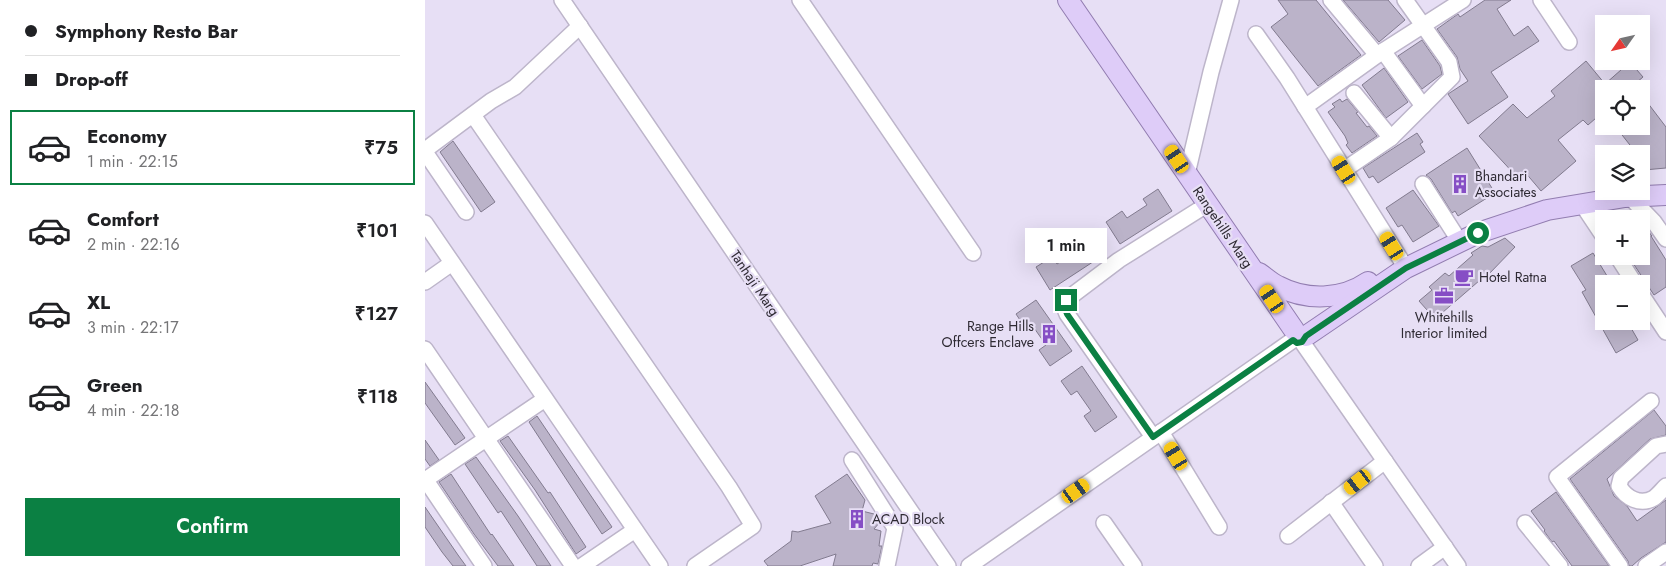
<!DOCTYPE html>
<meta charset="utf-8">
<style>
body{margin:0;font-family:Jost,sans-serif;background:#f2f2f2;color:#202124;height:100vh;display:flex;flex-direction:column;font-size:19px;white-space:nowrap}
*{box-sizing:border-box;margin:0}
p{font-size:16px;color:#757577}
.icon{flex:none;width:28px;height:28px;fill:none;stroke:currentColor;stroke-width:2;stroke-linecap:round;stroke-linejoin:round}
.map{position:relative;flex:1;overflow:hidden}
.details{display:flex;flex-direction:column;background:#fff;width:425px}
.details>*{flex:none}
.banner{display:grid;align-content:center;height:110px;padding:0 25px;background:#fff}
.needle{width:32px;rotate:236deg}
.buttons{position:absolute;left:1170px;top:15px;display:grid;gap:10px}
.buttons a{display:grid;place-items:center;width:55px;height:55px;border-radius:0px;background:#fff;box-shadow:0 5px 20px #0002;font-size:25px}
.end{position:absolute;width:22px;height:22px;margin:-11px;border:6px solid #0b8043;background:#fff;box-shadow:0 0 0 2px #fff}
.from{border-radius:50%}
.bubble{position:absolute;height:35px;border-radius:0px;background:#fff;box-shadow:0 5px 20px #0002;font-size:16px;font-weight:600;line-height:35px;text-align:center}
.car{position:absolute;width:15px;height:30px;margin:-15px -8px;border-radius:6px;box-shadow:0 0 4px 1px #0007;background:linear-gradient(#f5c518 24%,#345 0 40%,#f5c518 0 76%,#345 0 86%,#f5c518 0)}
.banner b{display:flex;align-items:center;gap:18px;height:48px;font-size:19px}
.banner b+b{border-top:1px solid #e0e0e0}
.banner i{width:12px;height:12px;background:#202124}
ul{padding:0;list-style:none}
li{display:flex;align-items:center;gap:15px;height:75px;margin:0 10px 8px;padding:0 15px;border:2px solid transparent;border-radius:0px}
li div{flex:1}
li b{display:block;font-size:19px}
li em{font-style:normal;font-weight:600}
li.selected{border-color:#0b8043}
li>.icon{width:45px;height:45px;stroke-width:1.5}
.action{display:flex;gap:10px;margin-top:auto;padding:10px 25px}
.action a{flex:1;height:58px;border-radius:0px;background:#0b8043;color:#fff;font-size:20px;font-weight:600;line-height:58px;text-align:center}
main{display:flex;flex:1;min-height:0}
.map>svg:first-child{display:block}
.building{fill:#bbb3c9;stroke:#827b8f}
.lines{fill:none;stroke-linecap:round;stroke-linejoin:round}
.minor-casing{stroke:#bdb5ca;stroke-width:18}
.major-casing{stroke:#927db0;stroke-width:22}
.minor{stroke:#fff;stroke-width:15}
.major{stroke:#deccf8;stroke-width:20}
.route{stroke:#0b8043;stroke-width:6}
.labels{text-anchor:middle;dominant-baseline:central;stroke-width:4.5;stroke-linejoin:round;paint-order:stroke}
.poi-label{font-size:14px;fill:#2e2a33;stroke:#e7dff5;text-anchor:start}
.street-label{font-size:14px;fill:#2e2a33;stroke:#e7dff5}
</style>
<main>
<section class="details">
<div class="banner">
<b><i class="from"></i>Symphony Resto Bar</b>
<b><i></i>Drop-off</b>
</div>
<ul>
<li class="selected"><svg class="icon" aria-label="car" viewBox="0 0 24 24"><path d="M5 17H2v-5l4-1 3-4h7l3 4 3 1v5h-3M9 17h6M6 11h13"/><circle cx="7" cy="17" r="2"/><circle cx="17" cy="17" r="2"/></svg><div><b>Economy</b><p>1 min · 22:15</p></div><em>₹75</em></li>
<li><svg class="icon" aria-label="car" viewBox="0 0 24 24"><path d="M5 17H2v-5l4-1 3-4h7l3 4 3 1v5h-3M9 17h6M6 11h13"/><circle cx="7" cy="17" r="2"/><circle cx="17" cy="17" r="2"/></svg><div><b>Comfort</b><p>2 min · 22:16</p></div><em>₹101</em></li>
<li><svg class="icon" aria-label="car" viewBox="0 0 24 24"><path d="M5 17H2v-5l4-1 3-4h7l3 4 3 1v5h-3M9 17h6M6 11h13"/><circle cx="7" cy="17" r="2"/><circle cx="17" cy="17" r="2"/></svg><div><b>XL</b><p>3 min · 22:17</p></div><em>₹127</em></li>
<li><svg class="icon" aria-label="car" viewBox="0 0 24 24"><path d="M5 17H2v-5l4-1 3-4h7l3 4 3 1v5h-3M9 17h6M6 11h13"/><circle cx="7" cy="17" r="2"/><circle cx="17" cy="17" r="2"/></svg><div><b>Green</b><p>4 min · 22:18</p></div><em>₹118</em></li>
</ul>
<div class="action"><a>Confirm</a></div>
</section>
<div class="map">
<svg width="1241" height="566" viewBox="0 0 1241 566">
<rect width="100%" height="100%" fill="#e7dff5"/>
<g class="building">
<polygon points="853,0 891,0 936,55 893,86 846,27 863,14"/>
<polygon points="918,0 963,0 980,20 954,42"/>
<polygon points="1060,0 1086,0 1072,9 1089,36 1103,26 1114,41 1066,72 1083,97 1043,124 1023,94 1043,81 1035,69 1032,57 1012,29 1033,14 1035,17"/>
<polygon points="997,40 1015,66 1017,74 997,89 973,56"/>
<polygon points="1161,61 1180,84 1205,62 1218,77 1204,89 1179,89 1179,111 1163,125 1158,120 1133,140 1151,161 1116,191 1099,171 1092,177 1054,136 1088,104 1102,118 1130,96 1126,91"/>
<polygon points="959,68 983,102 961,118 937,85"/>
<polygon points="915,99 917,102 922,99 933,112 931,113 942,127 944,126 952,136 927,153 921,145 923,143 920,136 903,112 910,107 907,104"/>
<polygon points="1222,102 1241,127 1241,168 1219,170 1217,165 1219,163 1216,159 1216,154 1212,154 1190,126 1216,126 1216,106"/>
<polygon points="992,133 998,142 995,144 1000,152 953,183 948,176 944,178 938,168"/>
<polygon points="28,141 70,202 56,212 15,152"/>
<polygon points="1042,148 1070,193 1033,216 1030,211 1027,213 1006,179 1001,175"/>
<polygon points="733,189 747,211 695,244 681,222 697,211 702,218 722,205 718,199"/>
<polygon points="988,190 1014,226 988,242 977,225 973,227 961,208"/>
<polygon points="1216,222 1227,236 1226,236 1241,260 1241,287 1229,295 1206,260 1212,256 1216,256"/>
<polygon points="663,235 677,256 625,290 611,267 627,257 632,264 652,251 648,244"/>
<polygon points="1080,238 1090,247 1063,275 1062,274 1010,319 994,301 1007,290 1004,287 1020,273 1024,276 1048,255 1046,253 1057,246 1063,247"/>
<polygon points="1168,253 1187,284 1179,284 1179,321 1202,321 1213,340 1191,353 1157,292 1161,290 1146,266"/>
<polygon points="611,300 647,351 625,366 614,350 621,345 607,325 601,329 591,314"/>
<polygon points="657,366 692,417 670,432 659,416 666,411 652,391 646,395 636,381"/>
<polygon points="0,382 40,438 30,445 0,403"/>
<polygon points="1229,410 1241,426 1241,435 1225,439 1182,479 1189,496 1202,506 1212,521 1241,500 1241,542 1216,558 1207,566 1204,566 1203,561 1145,479"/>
<polygon points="112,416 187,527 177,534 104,422"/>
<polygon points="83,436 123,493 125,492 161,547 151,554 110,490 75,441"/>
<polygon points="0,440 14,460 5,466 0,459"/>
<polygon points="51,457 93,516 126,566 112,566 76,511 73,513 40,464"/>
<polygon points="26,474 66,535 67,534 89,566 73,566 49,534 14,482"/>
<polygon points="422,474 440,500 437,511 449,514 455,522 449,529 456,531 454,546 457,546 453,564 448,563 447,566 408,566 411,554 375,566 343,566 339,561 366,541 367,531 373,532 406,523 390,496"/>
<polygon points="1131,492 1184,566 1147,566 1129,541 1127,542 1119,531 1120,530 1106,511"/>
<polygon points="0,507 33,555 41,566 28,566 17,552 0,527"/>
</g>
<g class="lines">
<g class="minor-casing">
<g id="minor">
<polyline points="137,0 523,566"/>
<polyline points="375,0 548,253"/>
<polyline points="906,0 952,55"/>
<polyline points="1116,0 1144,42"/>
<polyline points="831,34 862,78 981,268"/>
<polyline points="958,51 998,106"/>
<polyline points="929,93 966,138"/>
<polyline points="880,107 958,51 1038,0"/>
<polyline points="48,115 304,487 328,526 270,566"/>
<polyline points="0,150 66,101 90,87 155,26"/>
<polyline points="0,152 41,212"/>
<polyline points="919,170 966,138 1027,77 1024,62 980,0"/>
<polyline points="762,174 786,72 806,0"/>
<polyline points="998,184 1035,242"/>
<polyline points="1204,196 1229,222 1241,239"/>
<polyline points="1157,204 1179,237"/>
<polyline points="0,223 235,566"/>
<polyline points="1192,256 1210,284"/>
<polyline points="0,282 27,263"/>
<polyline points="1216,294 1241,332"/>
<polyline points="877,342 1033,566"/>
<polyline points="0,349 148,566"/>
<polyline points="736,432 794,527"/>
<polyline points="728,437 642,314 640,309 641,300 694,260 783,204"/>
<path d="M1241 444 1231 446 1196 478 1194 486C1201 498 1215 506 1229 498 1233 495 1237 490 1241 486"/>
<polyline points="427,460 470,528 462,566"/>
<polyline points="0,479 59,566"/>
<polyline points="0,480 120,399"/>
<polyline points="906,502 950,566"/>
<polyline points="679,523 709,566"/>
<polyline points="1100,523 1135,566"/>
<polyline points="863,536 960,461"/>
<polyline points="157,566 210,530"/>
<polyline points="544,566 868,340"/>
<polyline points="994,566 1020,547"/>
<polyline points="1195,566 1132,477 1226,401"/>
<polyline points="1221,566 1241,552"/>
</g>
</g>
<g class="major-casing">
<g id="major">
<polyline points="643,0 869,330"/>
<path d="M834 273C840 277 846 283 853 286 881 301 917 300 943 282"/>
<polyline points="881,336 981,268 1053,233 1122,210 1200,197 1241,195"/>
</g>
</g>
<use href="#minor" class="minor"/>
<use href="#major" class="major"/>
</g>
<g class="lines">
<polyline class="route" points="641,300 640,309 642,314 728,437 868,340 872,343 877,342 881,336 981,268 1053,233"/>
</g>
<defs>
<g id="building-bare" transform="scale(1.5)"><path d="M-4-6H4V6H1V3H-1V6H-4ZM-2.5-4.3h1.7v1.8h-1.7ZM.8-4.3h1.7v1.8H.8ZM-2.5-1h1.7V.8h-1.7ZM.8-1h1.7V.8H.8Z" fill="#864ec5" stroke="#e7dff5" stroke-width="2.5" paint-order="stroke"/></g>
<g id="cafe-bare" transform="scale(1.5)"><path d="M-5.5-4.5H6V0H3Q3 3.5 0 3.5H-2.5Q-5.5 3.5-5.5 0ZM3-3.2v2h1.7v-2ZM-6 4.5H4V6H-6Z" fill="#864ec5" stroke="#e7dff5" stroke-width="2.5" paint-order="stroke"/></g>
<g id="office-bare" transform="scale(1.5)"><path d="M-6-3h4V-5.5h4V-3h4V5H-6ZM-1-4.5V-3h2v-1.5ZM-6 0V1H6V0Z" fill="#864ec5" stroke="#e7dff5" stroke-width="2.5" paint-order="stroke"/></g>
</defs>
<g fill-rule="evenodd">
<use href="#building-bare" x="1035" y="184"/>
<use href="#cafe-bare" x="1039" y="277"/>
<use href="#office-bare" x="1019" y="296"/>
<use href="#building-bare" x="624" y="334"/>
<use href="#building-bare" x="432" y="519"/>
</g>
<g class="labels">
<g class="poi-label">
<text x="1050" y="176">Bhandari<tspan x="1050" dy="16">Associates</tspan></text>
<text x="1054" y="277">Hotel Ratna</text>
<text x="1019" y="317" text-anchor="middle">Whitehills<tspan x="1019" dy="16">Interior limited</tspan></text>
<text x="609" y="326" text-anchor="end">Range Hills<tspan x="609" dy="16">Offcers Enclave</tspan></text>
<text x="447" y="519">ACAD Block</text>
</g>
<g class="street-label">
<text transform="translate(798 227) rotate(56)">Rangehills Marg</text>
<text transform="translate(330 283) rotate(56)">Tanhaji Marg</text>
</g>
</g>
</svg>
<div class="buttons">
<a><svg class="needle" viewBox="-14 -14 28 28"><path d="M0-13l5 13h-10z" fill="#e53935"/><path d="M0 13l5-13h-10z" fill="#757577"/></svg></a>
<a><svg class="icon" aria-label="locate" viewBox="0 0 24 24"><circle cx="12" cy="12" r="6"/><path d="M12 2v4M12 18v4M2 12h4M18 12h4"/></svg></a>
<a><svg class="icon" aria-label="layers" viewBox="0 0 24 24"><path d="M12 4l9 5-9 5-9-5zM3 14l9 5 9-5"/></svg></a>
<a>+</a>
<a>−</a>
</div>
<i class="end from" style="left:1053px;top:233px"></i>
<i class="end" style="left:641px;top:300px"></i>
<div class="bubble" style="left:600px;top:228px;width:82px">1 min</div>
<i class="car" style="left:752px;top:159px;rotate:326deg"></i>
<i class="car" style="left:919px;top:170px;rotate:328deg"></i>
<i class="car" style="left:967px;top:246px;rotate:328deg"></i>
<i class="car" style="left:847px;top:299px;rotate:326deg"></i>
<i class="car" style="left:751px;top:456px;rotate:329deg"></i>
<i class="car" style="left:933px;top:482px;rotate:232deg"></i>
<i class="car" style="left:651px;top:491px;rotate:55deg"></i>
</div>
</main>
